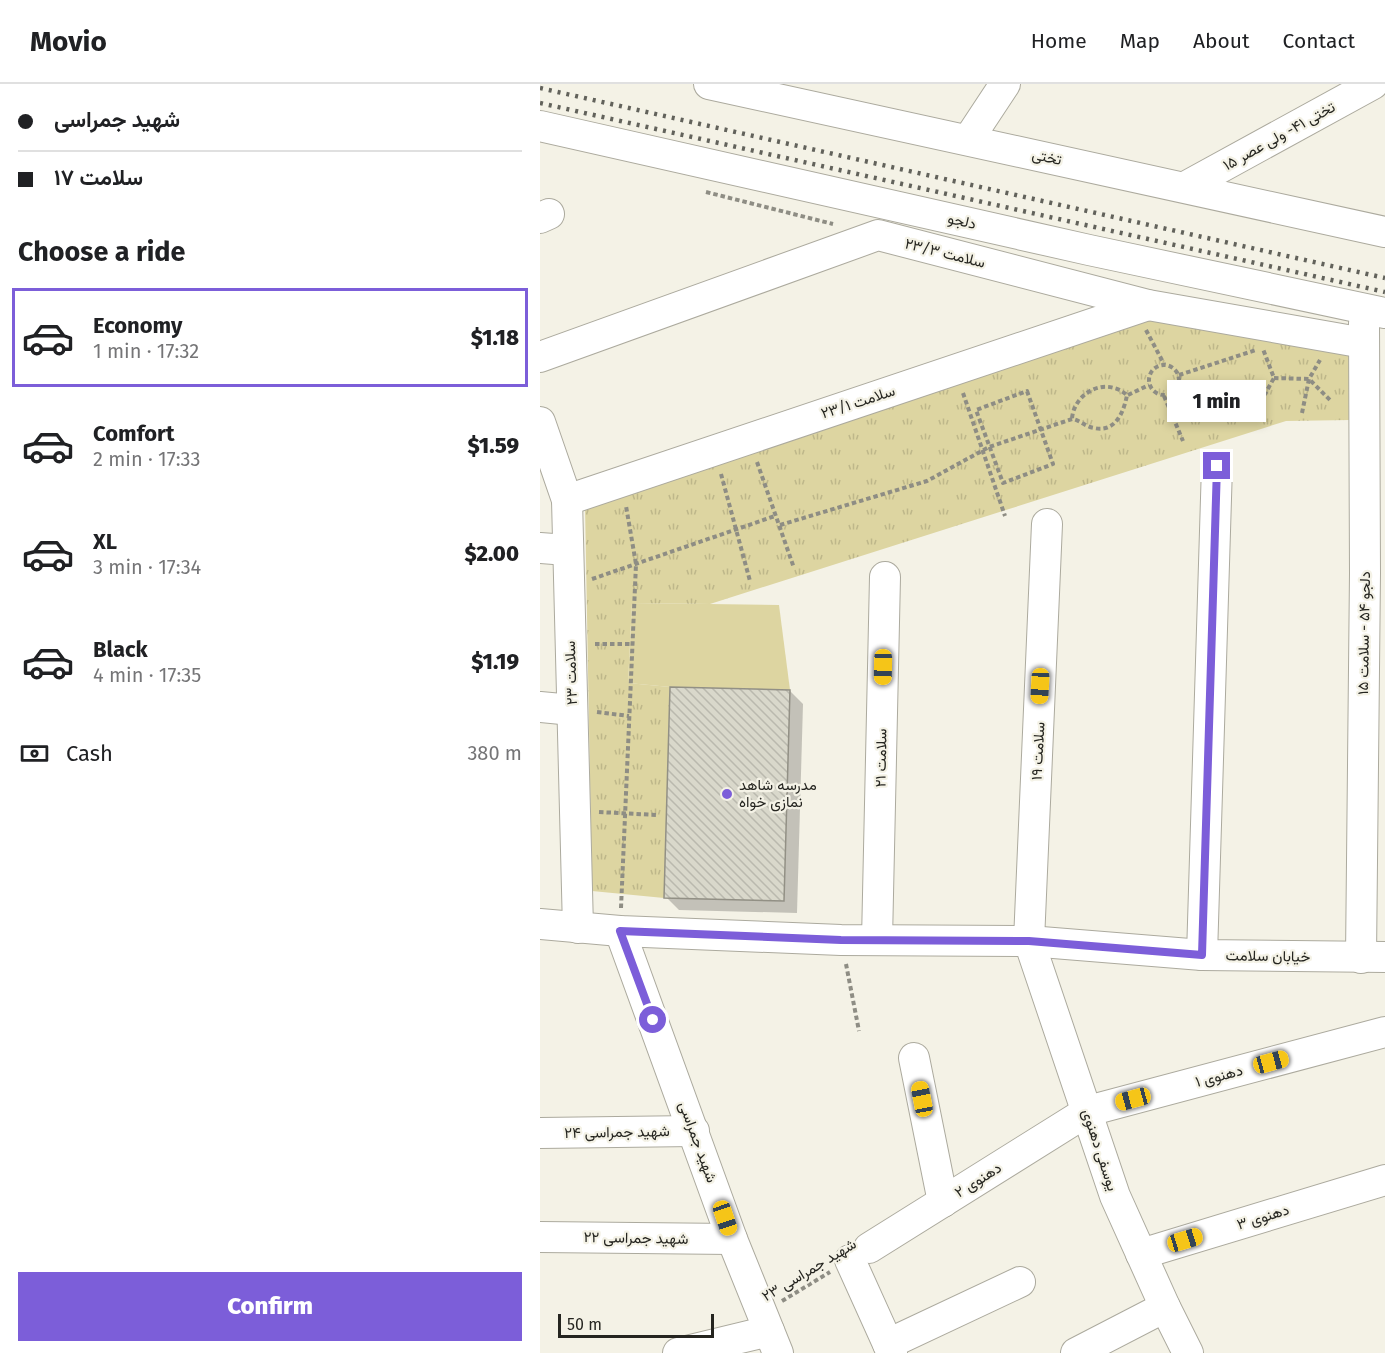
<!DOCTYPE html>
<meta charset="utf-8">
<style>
body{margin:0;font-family:"Fira Sans",Vazirmatn,sans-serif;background:#f6f6f6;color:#202124;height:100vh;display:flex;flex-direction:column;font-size:22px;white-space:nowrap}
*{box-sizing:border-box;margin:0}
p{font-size:20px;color:#757577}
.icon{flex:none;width:33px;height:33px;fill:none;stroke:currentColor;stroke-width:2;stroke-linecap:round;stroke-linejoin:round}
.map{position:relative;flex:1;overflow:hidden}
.sheet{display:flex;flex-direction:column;background:#fff;width:540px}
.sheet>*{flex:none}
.top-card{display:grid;align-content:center;height:132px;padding:0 18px;background:#fff}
.scale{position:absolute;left:18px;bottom:15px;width:156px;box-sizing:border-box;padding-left:6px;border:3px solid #252520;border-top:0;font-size:16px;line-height:21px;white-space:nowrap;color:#252520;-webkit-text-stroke:4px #f4f2e6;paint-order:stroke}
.end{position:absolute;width:27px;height:27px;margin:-14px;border:8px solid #7c5ed9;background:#fff;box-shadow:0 0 0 3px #fff}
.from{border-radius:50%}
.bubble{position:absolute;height:42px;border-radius:0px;background:#fff;box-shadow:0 3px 9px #0003;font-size:20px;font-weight:800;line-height:42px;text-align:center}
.car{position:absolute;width:18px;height:36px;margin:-18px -9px;border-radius:8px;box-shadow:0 0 4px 2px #0007;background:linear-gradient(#f5c518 24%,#345 0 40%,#f5c518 0 76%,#345 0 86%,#f5c518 0)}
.top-card b{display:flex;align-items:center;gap:21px;height:57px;font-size:22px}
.top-card b+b{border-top:2px solid #e0e0e0}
.top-card i{width:15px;height:15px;background:#202124}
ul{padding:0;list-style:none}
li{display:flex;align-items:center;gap:18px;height:99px;margin:0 12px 9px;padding:0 6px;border:3px solid transparent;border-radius:0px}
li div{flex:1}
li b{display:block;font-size:22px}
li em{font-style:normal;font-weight:800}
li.on{border-color:#7c5ed9}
li>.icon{width:54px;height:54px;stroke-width:1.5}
h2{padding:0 18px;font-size:27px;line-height:72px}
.pay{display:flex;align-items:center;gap:15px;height:66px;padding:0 18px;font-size:22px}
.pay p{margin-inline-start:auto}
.cta{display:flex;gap:12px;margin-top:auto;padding:12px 18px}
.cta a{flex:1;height:69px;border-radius:0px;background:#7c5ed9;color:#fff;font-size:24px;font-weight:800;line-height:69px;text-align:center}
header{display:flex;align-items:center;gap:36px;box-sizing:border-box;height:84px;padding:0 30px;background:#fff;border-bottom:2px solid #e0e0e0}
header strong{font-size:28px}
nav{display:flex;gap:33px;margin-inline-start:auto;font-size:21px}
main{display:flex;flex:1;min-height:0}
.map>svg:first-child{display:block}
.green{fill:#ddd5a1}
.park{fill:url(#park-tufts)}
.shadow{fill:#0003}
.building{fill:url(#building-back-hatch);stroke:#929085;stroke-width:1.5}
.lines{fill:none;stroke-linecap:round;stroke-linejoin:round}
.minor-casing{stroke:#acaa9e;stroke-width:32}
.path{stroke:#8e8d84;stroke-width:4;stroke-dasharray:4.5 3;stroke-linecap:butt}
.minor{stroke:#fff;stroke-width:30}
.rail{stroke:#62625b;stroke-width:4.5;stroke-dasharray:3 6;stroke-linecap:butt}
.route{stroke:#7c5ed9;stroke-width:8}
.poi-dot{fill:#7c5ed9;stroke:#f4f2e6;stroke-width:2}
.labels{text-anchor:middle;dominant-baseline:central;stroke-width:4.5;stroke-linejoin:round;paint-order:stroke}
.street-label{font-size:15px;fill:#252520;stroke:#f4f2e6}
.poi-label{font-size:15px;fill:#252520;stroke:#f4f2e6;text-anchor:start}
</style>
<header>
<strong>Movio</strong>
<nav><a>Home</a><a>Map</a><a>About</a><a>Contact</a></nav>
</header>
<main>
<section class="sheet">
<div class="top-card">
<b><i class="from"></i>شهید جمراسی</b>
<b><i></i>سلامت ۱۷</b>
</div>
<h2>Choose a ride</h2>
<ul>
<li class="on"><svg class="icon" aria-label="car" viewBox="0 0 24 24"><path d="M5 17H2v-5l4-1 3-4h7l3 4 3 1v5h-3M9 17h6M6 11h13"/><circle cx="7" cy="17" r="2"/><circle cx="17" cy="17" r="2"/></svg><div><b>Economy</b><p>1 min · 17:32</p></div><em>$1.18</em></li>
<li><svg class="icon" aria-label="car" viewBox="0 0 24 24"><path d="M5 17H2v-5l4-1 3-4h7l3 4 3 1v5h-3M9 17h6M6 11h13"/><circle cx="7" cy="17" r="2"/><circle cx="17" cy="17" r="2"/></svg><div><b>Comfort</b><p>2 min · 17:33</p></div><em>$1.59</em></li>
<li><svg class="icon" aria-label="car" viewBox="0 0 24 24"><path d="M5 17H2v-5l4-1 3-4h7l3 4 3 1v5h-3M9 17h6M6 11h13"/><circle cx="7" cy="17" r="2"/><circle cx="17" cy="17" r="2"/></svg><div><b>XL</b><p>3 min · 17:34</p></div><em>$2.00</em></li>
<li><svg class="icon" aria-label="car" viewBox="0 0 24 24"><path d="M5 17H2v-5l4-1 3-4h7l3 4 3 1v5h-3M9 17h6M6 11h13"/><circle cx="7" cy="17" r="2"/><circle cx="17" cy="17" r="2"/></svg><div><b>Black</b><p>4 min · 17:35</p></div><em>$1.19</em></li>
</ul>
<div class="pay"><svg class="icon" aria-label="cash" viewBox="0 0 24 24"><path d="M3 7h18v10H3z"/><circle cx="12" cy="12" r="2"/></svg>Cash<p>380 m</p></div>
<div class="cta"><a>Confirm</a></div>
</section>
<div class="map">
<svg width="845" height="1269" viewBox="0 0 845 1269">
<defs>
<pattern id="park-tufts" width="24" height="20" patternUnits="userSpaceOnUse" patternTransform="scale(1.5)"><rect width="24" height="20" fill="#ddd5a1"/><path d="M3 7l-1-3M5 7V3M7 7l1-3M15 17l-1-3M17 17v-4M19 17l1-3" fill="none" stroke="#beb78a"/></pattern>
<pattern id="building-back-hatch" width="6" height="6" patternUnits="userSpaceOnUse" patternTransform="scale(1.5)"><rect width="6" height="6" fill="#d9d8cb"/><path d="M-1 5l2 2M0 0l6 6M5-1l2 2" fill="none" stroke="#bab9ae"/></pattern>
</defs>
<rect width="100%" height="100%" fill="#f4f2e6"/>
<polygon class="green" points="92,519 239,521 250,606 130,603 88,599"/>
<polygon class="park" points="626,227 815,267 810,336 746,337 170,520 92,519 88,599 130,603 124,814 52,807 45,421"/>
<polygon class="shadow" points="250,607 263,620 257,829 139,826 126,813"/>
<polygon class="building" points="130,603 250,606 244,817 124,814"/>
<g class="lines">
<g class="minor-casing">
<g id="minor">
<polyline points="169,0 845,148"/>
<polyline points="0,42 549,166 845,229"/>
<polyline points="428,56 465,0"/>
<polyline points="645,103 833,0"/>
<polyline points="0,134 9,130"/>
<polyline points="0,273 338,151 608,221 824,259"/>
<polyline points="0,338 27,416 38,844"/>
<polyline points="27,416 608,221"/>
<polyline points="507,440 489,857 575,1112 625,1223 648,1269"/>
<polyline points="0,464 27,466"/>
<polyline points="0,623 32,626"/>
<polyline points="0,840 80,847 301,856 489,857 662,871 845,873"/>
<polyline points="80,847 192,1155 238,1269"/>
<polyline points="337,856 345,493"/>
<polyline points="662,871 677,382"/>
<polyline points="821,874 825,489 824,239"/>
<polyline points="374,974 403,1118"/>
<polyline points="0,1049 154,1047"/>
<polyline points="0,1153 192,1155"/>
<polyline points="329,1164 548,1027 845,948"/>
<polyline points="601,1170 845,1096"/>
<polyline points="310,1176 352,1269"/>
<polyline points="348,1260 480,1198"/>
<polyline points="138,1269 229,1247"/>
<polyline points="536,1269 625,1223"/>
</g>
</g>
<g class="path">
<polyline points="166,108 293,140"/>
<polyline points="606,246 624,280"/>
<circle cx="624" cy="296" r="15"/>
<polyline points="639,291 716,266"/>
<polyline points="734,294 769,295 791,317"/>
<polygon points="487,307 513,380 463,399 436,326"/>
<polyline points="423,309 465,432"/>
<polyline points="588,311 609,301"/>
<polyline points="624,312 643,357"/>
<polyline points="762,329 769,295 780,276"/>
<polyline points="713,331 734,294 723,265"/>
<polyline points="217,378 254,484"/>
<polyline points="181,390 210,497"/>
<path d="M240 441 387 397 449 363 532 335C540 336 546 343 554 344 576 349 584 327 587 311 583 308 579 305 574 304 554 298 533 315 532 335"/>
<polyline points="52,495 235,432"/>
<polyline points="55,560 92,560"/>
<polyline points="57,628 89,632"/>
<polyline points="59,728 117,731"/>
<polyline points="81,824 96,480 86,422"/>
<polyline points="306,880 319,947"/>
<polyline points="242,1217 290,1188"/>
</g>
<use href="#minor" class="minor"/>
<g class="rail">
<polyline points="0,4 845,194"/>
<polyline points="0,19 845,208"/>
</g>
</g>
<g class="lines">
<polyline class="route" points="113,936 80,847 301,856 489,857 662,871 677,382"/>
</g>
<circle class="poi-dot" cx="187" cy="710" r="6"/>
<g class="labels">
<g class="street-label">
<text transform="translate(739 52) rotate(-29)">تختی ۴۱- ولی عصر ۱۵</text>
<text transform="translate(507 73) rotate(12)">تختی</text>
<text transform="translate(422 137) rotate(13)">دلجو</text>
<text transform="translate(405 169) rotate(14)">سلامت ۲۳/۳</text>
<text transform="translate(318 318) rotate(-18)">سلامت ۲۳/۱</text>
<text transform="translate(824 549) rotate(-89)">دلجو ۵۴ - سلامت ۱۵</text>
<text transform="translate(31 589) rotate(-92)">سلامت ۲۳</text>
<text transform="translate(498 667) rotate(-87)">سلامت ۱۹</text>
<text transform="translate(341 674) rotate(-89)">سلامت ۲۱</text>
<text transform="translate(728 872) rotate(1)">خیابان سلامت</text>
<text transform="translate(679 992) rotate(-15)">دهنوی ۱</text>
<text transform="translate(77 1048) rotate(-1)">شهید جمراسی ۲۴</text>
<text transform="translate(158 1058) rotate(70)">شهید جمراسی</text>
<text transform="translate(560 1066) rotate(72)">یوسفی دهنوی</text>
<text transform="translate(438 1096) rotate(-32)">دهنوی ۲</text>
<text transform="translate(723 1133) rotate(-17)">دهنوی ۳</text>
<text transform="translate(96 1154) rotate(1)">شهید جمراسی ۲۲</text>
<text transform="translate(269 1186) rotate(-31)">شهید جمراسی ۲۳</text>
</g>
<g class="poi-label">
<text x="199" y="701">مدرسه شاهد<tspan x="199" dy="17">نمازی خواه</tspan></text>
</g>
</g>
</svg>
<div class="scale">50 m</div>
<i class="end from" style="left:113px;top:936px"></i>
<i class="end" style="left:677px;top:382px"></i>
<div class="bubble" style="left:627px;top:296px;width:99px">1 min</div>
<i class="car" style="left:343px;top:583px;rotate:181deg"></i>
<i class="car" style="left:500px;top:602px;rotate:183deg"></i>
<i class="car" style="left:731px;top:978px;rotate:75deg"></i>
<i class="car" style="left:382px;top:1015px;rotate:349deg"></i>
<i class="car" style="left:593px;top:1015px;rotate:255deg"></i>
<i class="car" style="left:185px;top:1134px;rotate:161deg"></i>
<i class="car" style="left:645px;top:1156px;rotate:73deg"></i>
</div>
</main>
